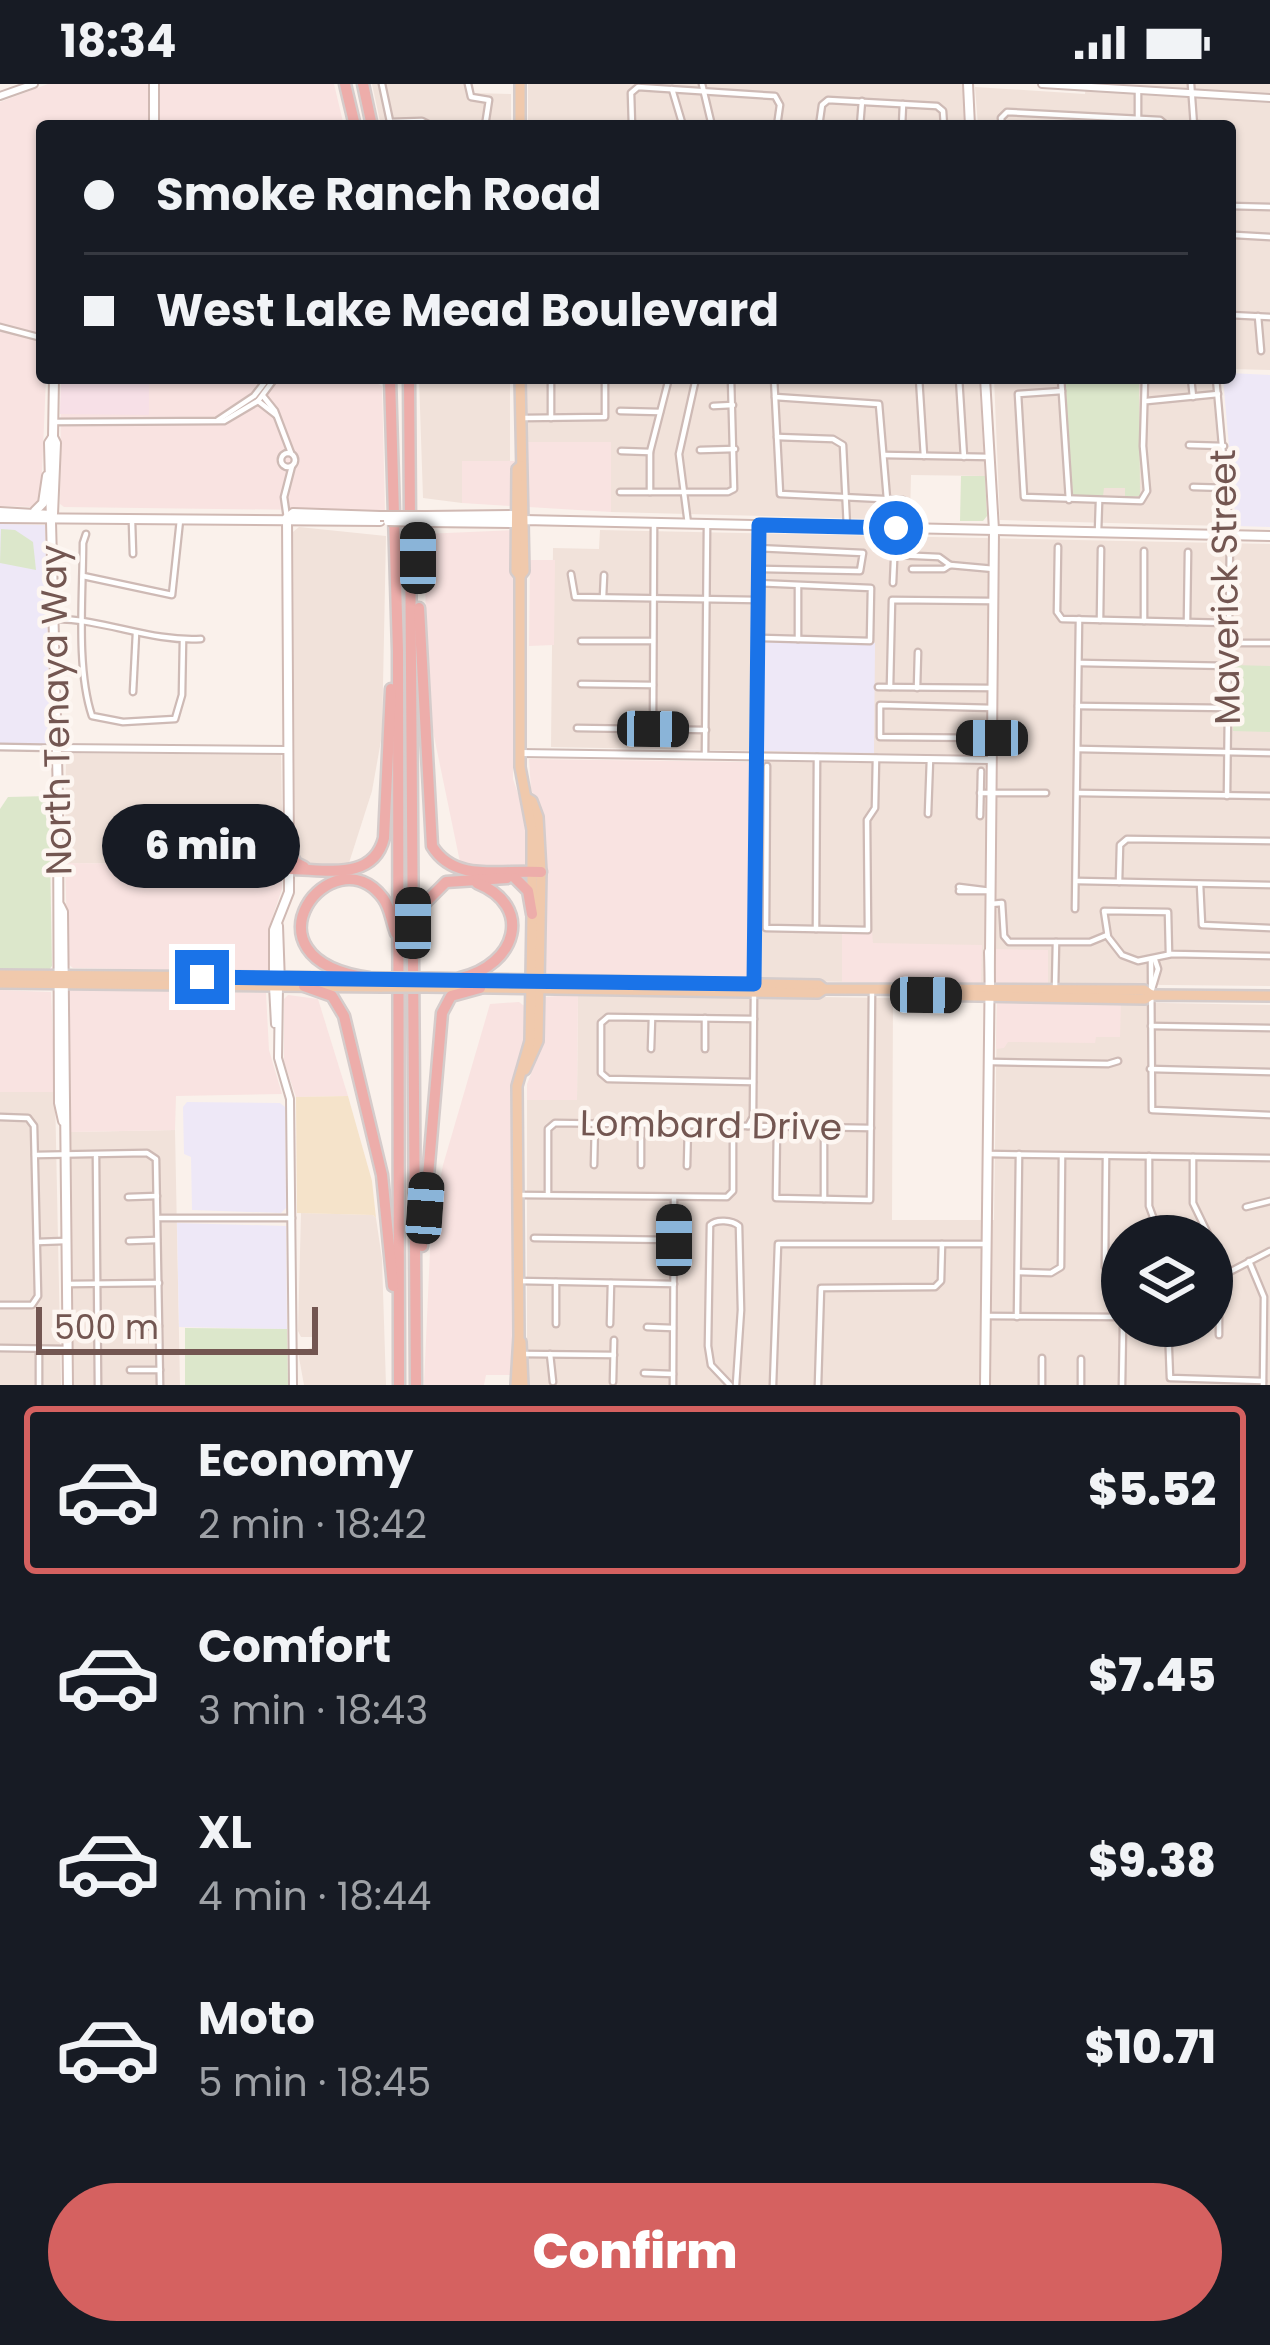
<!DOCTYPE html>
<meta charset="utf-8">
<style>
body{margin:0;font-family:Poppins,sans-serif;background:#20242c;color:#f1f3f6;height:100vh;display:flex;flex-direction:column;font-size:45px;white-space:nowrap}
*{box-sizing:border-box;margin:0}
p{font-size:39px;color:#9ea1a6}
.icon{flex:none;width:66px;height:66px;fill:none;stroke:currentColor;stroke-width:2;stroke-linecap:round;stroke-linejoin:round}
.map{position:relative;height:1301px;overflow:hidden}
.drawer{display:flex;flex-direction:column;background:#171b24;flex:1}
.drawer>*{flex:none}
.top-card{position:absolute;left:36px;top:36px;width:1200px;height:264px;border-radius:12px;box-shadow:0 3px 9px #0004;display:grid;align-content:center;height:264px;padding:0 48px;background:#171b24}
.tools{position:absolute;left:1101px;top:1131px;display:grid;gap:24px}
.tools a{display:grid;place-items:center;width:132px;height:132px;border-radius:50%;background:#171b24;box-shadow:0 3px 9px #0004;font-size:60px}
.scale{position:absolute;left:36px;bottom:30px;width:282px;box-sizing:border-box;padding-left:12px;border:6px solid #735651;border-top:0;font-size:33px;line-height:42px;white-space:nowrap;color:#735651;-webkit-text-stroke:9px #fdf6f1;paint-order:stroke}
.end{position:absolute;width:54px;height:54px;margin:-27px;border:15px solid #1a73e8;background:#fff;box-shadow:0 0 0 6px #fff}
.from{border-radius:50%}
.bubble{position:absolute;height:84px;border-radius:42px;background:#171b24;box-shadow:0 3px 9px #0004;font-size:39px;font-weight:800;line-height:84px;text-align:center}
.car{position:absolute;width:36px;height:72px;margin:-36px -18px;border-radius:15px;box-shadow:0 0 9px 3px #0007;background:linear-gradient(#222 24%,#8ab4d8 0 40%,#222 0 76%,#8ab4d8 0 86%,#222 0)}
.top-card b{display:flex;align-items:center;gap:42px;height:114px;font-size:45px}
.top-card b+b{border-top:3px solid #363941}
.top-card i{width:30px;height:30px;background:#f1f3f6}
ul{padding:21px 0 0;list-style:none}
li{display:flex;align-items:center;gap:36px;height:168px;margin:0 24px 18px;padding:0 24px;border:6px solid transparent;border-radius:12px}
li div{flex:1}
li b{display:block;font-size:45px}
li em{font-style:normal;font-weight:800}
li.on{border-color:#d56160}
li>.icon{width:108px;height:108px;stroke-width:1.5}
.cta{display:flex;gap:24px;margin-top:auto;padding:24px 48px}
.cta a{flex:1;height:138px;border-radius:72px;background:#d56160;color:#fff;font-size:48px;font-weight:800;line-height:138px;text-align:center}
.status{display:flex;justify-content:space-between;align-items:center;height:84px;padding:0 60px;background:#171b24;direction:ltr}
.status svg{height:33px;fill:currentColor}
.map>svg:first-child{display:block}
.residential{fill:#f1e2da;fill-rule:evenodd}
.commercial{fill:#f9e3e1}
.education{fill:#eee8f7}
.medical{fill:#f7e0e7}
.green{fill:#dce7cb}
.sand{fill:#f5e3ca}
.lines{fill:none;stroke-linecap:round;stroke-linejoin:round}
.minor-casing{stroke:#cebab5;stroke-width:9}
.tertiary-casing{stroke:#cebab5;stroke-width:10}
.secondary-casing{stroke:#d0b9b3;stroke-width:12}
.primary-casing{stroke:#d5cccb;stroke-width:14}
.motorway-casing{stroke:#d5cccb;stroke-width:15}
.minor{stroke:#fff;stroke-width:4.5}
.tertiary{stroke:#fff;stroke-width:6}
.secondary{stroke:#fff;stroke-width:8}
.primary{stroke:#f0c9ac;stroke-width:9}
.motorway{stroke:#edadaa;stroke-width:10}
.secondary-bridge-casing{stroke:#d0b9b3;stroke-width:12;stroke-linecap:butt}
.primary-bridge-casing{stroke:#d5cccb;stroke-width:14;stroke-linecap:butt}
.secondary-bridge{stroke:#fff;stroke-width:8}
.primary-bridge{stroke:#f0c9ac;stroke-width:9}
.route{stroke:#1a73e8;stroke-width:15}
.labels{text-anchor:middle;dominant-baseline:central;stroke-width:9;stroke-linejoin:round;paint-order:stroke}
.street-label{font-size:36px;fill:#735651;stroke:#fdf6f1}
</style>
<div class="status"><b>18:34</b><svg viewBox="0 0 49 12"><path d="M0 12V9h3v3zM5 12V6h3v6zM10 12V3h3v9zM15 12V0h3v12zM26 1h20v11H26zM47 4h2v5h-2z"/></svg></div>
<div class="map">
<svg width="1270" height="1301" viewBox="0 0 1270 1301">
<rect width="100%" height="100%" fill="#faf1eb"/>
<g class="residential">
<polygon points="372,0 473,0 474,9 511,10 511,42 381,42"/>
<polygon points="528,0 963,0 965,42 528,42"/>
<polygon points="1086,0 1270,0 1270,286 1230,285 1230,42 978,42 975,3 1085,10"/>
<polygon points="419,294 510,294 510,377 462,377 462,419 423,414"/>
<polygon points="526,294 979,294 985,392 911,391 910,436 611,428 611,358 526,358"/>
<polygon points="994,294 1212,294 1224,442 1000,436"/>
<polygon points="299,443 386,452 382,651 372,707 348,782 299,782 295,771 293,448"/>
<polygon points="600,446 1270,460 1270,902 760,897 761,667 551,663 553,464 599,465"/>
<polygon points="66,669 281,671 283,781 65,779"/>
<path d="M578 910 893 914 892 1136H994L997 916 1270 921V1301H527V1016L577 1015ZM1122 1152H1212V1242H1122Z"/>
<polygon points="0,1008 55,1008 61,1301 0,1301"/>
<polygon points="175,1046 180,1301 73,1301 71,1048"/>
<polygon points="301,1129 373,1131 376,1134 382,1175 386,1301 304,1301 298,1268 314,1263 313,1253 301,1253 298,1247"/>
</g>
<g class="commercial">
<polygon points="48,0 149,0 149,42 42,42 42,294 46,294 41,412 33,423 0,422 0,18"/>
<polygon points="154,0 334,0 344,42 154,42"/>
<polygon points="61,294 366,294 382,302 385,427 64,423 60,420"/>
<polygon points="526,358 611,358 611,428 462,419 462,377 525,377"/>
<polygon points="513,446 513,695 527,736 527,778 522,783 461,783 428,623 424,450"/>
<polygon points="530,476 555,476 554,561 529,562"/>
<polygon points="529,675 753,678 749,896 541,889 541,731 531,705"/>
<polygon points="65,779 283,781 282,805 268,846 269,885 266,888 73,884 68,880"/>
<polygon points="842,848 872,848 873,859 982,861 981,899 842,898"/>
<polygon points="995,865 1048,866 1048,900 996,899"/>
<polygon points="71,905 266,909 269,966 282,1010 176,1012 175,1046 71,1048 68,908"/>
<polygon points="0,906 51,908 55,1008 0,1008"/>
<polygon points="578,910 577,1016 527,1016 527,1000 543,959 545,913"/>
<polygon points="288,911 318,915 348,1012 296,1013 284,978 284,915"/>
<polygon points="997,916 1121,918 1120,953 1096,953 1095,959 1008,958 1004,964 996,965"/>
<polygon points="519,918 527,924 527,959 512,998 512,1291 486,1291 484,1301 424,1301 431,1144 443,1081 490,920"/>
</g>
<g class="education">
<polygon points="1230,289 1270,291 1270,443 1236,442 1223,294 1230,294"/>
<polygon points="0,440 45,441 50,660 0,661"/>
<polygon points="761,556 875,559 874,669 761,667"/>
<polygon points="187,1018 280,1019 285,1023 286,1124 281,1129 192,1126 191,1073 184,1070 183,1023"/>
<polygon points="177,1139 286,1142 287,1245 179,1243"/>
</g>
<polygon class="medical" points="61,294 149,294 149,331 60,330"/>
<g class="green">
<polygon points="1064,294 1139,294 1140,412 1125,413 1125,404 1104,404 1103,412 1073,411"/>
<polygon points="961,392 985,392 987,432 983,437 960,437"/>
<polygon points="1,445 15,446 33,458 36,486 0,479"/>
<polygon points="1234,581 1270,582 1270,648 1233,647"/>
<polygon points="49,712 52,882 49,886 0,886 0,725 8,713"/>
<polygon points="185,1244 287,1245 288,1301 185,1301"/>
</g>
<polygon class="sand" points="348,1012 372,1097 376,1134 373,1131 297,1129 296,1013"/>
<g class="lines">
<g class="minor-casing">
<g id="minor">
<polyline points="382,0 391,42"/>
<polyline points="468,0 471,13 489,16 485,42"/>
<polyline points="702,0 712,42"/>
<polyline points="1191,0 1194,42"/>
<polyline points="672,5 683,42"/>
<polyline points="1138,35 1138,6"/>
<polyline points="390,38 422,37 432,42"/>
<polyline points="1194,40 1225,42"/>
<polyline points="632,42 631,9 638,3 775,12 780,21 777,42"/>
<polyline points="819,42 822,21 828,16 937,22 943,27 944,42"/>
<polyline points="860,42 862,17"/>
<polyline points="902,42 903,20"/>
<polyline points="1002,42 1001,34 1007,28 1160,36 1167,42"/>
<polyline points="1230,122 1270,123"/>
<polyline points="1235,151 1270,153"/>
<polyline points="1230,231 1270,233"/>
<polyline points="1258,232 1261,267"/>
<polyline points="0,243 42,254"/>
<polyline points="551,294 551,334"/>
<polyline points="774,294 780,410 903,416"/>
<polyline points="919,294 924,372"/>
<polyline points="959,294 964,373"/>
<polyline points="1061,294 1069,416"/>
<polyline points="1191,294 1193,313"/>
<polyline points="1216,294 1230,451 1227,712"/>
<polyline points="1062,307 1018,310 1024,413 1141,417 1147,407 1143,362 1145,294"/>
<polyline points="263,312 275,327 291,369"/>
<polyline points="775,313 879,320 887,415"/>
<polyline points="258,317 276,331"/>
<polyline points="1147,317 1218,310"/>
<polyline points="713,322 733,321"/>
<polyline points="620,327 660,328"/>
<polyline points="524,334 605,333 605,294"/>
<polyline points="218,336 254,312 268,294"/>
<polyline points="53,338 224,337 258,317 275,294"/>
<polyline points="777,353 833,355 843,361 847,443"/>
<polyline points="1189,361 1224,362"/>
<polyline points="700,366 735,365"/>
<polyline points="621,367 650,368"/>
<circle cx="288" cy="376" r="7"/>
<polyline points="884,371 990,373"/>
<polyline points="1193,403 1228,404"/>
<polyline points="620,408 728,408 734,405 731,294"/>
<polyline points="650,408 650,368 669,294"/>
<polyline points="287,434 284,413 292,382"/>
<polyline points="132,438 133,470"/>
<polyline points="688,440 679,370 696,294"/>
<polyline points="1098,448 1099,418"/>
<path d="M86 450 83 459C83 511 76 584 92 632L123 638 175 635 182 611 183 556"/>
<polyline points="1058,463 1057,528 1062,535 1229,539"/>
<polyline points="895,471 939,473 950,481"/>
<polyline points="758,485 860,487 863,469 759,464"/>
<polyline points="912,485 944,485 950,481 994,485"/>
<polyline points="571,490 575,513 758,516"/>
<polyline points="83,492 172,511 180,436"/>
<polyline points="893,499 895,454"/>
<polyline points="798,503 798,555"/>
<polyline points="603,513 604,491"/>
<path d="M55 535C105 535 150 558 201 555"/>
<polyline points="1100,536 1101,465"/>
<polyline points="1144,537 1144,467"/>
<polyline points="1187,538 1188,468"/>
<polyline points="758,554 870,557 871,504 759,499"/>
<polyline points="581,557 653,557"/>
<polyline points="1230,559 1270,559"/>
<polyline points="1080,579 1230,582"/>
<polyline points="581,600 653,601"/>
<polyline points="878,603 993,604"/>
<polyline points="890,603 892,516 991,517"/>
<polyline points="917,604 918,568"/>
<polyline points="133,608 136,549"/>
<polyline points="1078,622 1229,624"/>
<polyline points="577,644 706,646"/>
<polyline points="653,645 654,441"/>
<polyline points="992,654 880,653 880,621 993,624"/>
<polyline points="0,663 57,664"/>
<polyline points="1078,665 1270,669"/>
<polyline points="705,671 707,443"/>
<polyline points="767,682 766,844 868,846 867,736 875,724 876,674"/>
<polyline points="980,709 1046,709"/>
<polyline points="1078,709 1270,712"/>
<polyline points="928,730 930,675"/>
<polyline points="980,732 981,687"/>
<polyline points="1078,797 1270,801"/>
<polyline points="1119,798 1120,761 1127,755 1270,757"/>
<polyline points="1200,800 1202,841 1270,844"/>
<polyline points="959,807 991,807 959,803"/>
<polyline points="990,820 1002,819 1004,852 1009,858 1090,858 1107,851"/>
<polyline points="1075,825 1079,535"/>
<polyline points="816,845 817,673"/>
<polyline points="1169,870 1168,828 1104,827 1108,853 1122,871 1138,877 1172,870 1270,872"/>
<polyline points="1151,877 1152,1026 1270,1031"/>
<polyline points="1055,904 1056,858"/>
<polyline points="1152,905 1158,885 1155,876"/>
<polyline points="1151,942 1270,944"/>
<polyline points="651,965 652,934"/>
<polyline points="705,965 705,934"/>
<polyline points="992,978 1108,980 1118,977"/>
<polyline points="1150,985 1270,988"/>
<polyline points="753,998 608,995 601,989 601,939 608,933 754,935"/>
<polyline points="0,1033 28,1034 34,1042 38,1212 32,1221 0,1221"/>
<polyline points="748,1042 753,1033 754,911"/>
<polyline points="777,1042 776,1114 870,1116 872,906"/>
<polyline points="988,1070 1270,1074"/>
<polyline points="35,1071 147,1069 156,1075 160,1301"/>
<polyline points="1106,1072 1105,1183 1110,1189 1122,1189"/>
<polyline points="1149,1072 1149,1122 1160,1152"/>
<polyline points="96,1073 98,1301"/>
<polyline points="1193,1073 1193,1119 1209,1152"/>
<polyline points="594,1081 595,1039"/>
<polyline points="641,1081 641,1040"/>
<polyline points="687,1082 688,1041"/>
<polyline points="548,1110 548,1045 555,1039 871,1044"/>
<polyline points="519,1111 727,1113 733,1107 733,1042"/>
<polyline points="128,1113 157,1112"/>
<polyline points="824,1115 824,1043"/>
<polyline points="1246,1123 1270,1117"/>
<polyline points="160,1134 292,1134"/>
<polyline points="534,1154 674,1156"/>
<polyline points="129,1157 157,1156"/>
<polyline points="37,1158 65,1157"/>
<polyline points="1212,1158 1228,1189"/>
<polyline points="1249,1177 1264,1213 1263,1301"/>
<polyline points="1018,1188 1051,1189 1061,1183 1062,1072"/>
<polyline points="519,1197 674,1200"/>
<polyline points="1212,1197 1270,1167"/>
<polyline points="68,1200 159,1199"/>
<polyline points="1212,1206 1219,1229 1219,1251"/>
<polyline points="986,1232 1122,1233"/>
<polyline points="1017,1233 1019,1070"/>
<polyline points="556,1240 556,1198"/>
<polyline points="610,1240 611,1199"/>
<polyline points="1168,1242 1170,1294 1263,1297"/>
<polyline points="130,1243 159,1242"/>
<polyline points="647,1243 673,1244"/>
<polyline points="0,1264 67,1265"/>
<polyline points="523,1270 614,1271"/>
<polyline points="550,1270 553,1298"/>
<polyline points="130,1286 160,1286"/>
<polyline points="644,1289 673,1290"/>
<polyline points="613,1298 614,1256"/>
<polyline points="39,1301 39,1265"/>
<polyline points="673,1301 674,1115"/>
<path d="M730 1301 711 1281 708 1262 710 1141C716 1135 732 1136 739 1142L741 1226 736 1301"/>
<polyline points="773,1301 778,1160 984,1160"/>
<polyline points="818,1301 821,1204 935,1203 941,1197 942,1160"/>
<polyline points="1042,1301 1042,1274"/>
<polyline points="1081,1301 1081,1275"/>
<polyline points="1122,1301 1123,1242"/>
</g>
</g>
<g class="tertiary-casing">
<g id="tertiary">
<polyline points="1042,0 1270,14"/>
<polyline points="0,12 34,0"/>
<polyline points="58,664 288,666"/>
<polyline points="520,669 992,676"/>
<polyline points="754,898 759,441"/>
<polyline points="273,902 275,940"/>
<polyline points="279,902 278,974 290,1015 293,1301"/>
</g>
</g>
<g class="secondary-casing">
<g id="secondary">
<polyline points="968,0 970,42"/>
<polyline points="154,42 154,0"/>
<polyline points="54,294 53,353 49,359 58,713 59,1019 63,1037"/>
<polyline points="985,294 994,446 990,868"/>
<polyline points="53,353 56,359 53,430"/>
<polyline points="35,427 43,419 47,392"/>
<polyline points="0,428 51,431"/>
<polyline points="427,432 511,431 516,436"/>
<polyline points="0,434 380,437"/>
<polyline points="287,434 289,768"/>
<polyline points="287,434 293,429 380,432"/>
<polyline points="427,438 511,439 524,436 1270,452"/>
<polyline points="60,822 63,828 68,1301"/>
<polyline points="278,842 280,899"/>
<polyline points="989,868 990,903"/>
<polyline points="274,897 274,846 289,808 289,783"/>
<polyline points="985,1301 990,868"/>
</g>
</g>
<g class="primary-casing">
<g id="primary">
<polyline points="520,0 520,42"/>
<polyline points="520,492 524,487 520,294"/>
<polyline points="0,891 382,894"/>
<polyline points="428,894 819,901 824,905 1144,906 1151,911"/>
<polyline points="0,899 382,903"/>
<polyline points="428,903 818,909 824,905"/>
<polyline points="911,907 925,911 1145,915 1151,911 1270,912"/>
<polyline points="525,986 538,957 541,788 538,733 532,717 527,714"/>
<polyline points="521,1258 523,1301"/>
<polyline points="516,1301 519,1252 517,1002 530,957 532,830 532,746 520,683 520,492 516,487 517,385 521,382"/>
</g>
</g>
<g class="motorway-casing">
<g id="motorway">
<polyline points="345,0 355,42"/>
<polyline points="363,0 372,42"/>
<polyline points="390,294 398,567 399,1301"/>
<polyline points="409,294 416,1301"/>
<path d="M419 524 432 762C455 800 503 785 541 788"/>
<polyline points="289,766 296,779 304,783"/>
<path d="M289 785C324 785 373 798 384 754L391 605"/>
<polyline points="515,794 528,807 532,830"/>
<polyline points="419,840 422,822 446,798 507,794"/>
<path d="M369 894C234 875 333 748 383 814 391 825 391 837 396 849"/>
<path d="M460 894C517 881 534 822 477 799"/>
<polyline points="304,902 332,912 344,932 382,1091 393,1202"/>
<polyline points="422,1162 442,929 451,912 480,904"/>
</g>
</g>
<use href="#minor" class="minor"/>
<use href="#tertiary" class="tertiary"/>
<use href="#secondary" class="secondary"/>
<use href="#primary" class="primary"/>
<use href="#motorway" class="motorway"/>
<g class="secondary-bridge-casing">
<g id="secondary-bridge">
<polyline points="380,432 427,432"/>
<polyline points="388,437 427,438"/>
</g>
</g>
<g class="primary-bridge-casing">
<g id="primary-bridge">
<polyline points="382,894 428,894"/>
<polyline points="382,903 428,903"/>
</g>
</g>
<use href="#secondary-bridge" class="secondary-bridge"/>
<use href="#primary-bridge" class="primary-bridge"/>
</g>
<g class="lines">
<polyline class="route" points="202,893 754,900 759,441 896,444"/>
</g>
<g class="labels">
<g class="street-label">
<text transform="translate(1225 503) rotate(-91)">Maverick Street</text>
<text transform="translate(56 626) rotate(-91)">North Tenaya Way</text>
<text transform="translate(711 1041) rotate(1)">Lombard Drive</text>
</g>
</g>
</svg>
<div class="tools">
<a><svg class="icon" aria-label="layers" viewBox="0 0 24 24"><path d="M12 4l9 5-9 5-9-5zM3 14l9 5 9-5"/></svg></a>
</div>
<div class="scale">500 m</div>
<i class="end from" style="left:896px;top:444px"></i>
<i class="end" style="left:202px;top:893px"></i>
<div class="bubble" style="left:102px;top:720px;width:198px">6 min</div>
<i class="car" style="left:418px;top:474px;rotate:0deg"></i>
<i class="car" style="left:653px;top:645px;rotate:91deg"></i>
<i class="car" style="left:992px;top:654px;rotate:270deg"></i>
<i class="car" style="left:413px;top:839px;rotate:0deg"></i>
<i class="car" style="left:926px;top:911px;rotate:91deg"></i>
<i class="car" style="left:425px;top:1124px;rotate:4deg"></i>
<i class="car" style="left:674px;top:1156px;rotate:0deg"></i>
<div class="top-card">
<b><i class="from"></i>Smoke Ranch Road</b>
<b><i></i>West Lake Mead Boulevard</b>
</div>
</div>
<section class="drawer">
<ul>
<li class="on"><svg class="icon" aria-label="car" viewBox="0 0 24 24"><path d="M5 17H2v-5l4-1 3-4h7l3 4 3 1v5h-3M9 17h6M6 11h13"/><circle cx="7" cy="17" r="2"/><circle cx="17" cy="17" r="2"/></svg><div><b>Economy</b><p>2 min · 18:42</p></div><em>$5.52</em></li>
<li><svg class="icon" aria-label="car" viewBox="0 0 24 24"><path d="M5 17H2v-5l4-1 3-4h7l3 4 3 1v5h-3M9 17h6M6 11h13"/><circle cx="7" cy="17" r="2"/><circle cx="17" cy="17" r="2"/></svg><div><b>Comfort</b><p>3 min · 18:43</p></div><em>$7.45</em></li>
<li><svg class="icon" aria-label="car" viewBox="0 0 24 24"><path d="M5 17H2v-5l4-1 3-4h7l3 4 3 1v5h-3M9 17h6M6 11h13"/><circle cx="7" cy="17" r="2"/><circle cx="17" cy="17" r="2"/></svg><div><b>XL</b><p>4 min · 18:44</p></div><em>$9.38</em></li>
<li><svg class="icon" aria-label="car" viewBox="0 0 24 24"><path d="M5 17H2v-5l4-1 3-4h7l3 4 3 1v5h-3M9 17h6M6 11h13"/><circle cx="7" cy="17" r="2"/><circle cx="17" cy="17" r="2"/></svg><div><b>Moto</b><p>5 min · 18:45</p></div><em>$10.71</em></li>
</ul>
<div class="cta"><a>Confirm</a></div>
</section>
